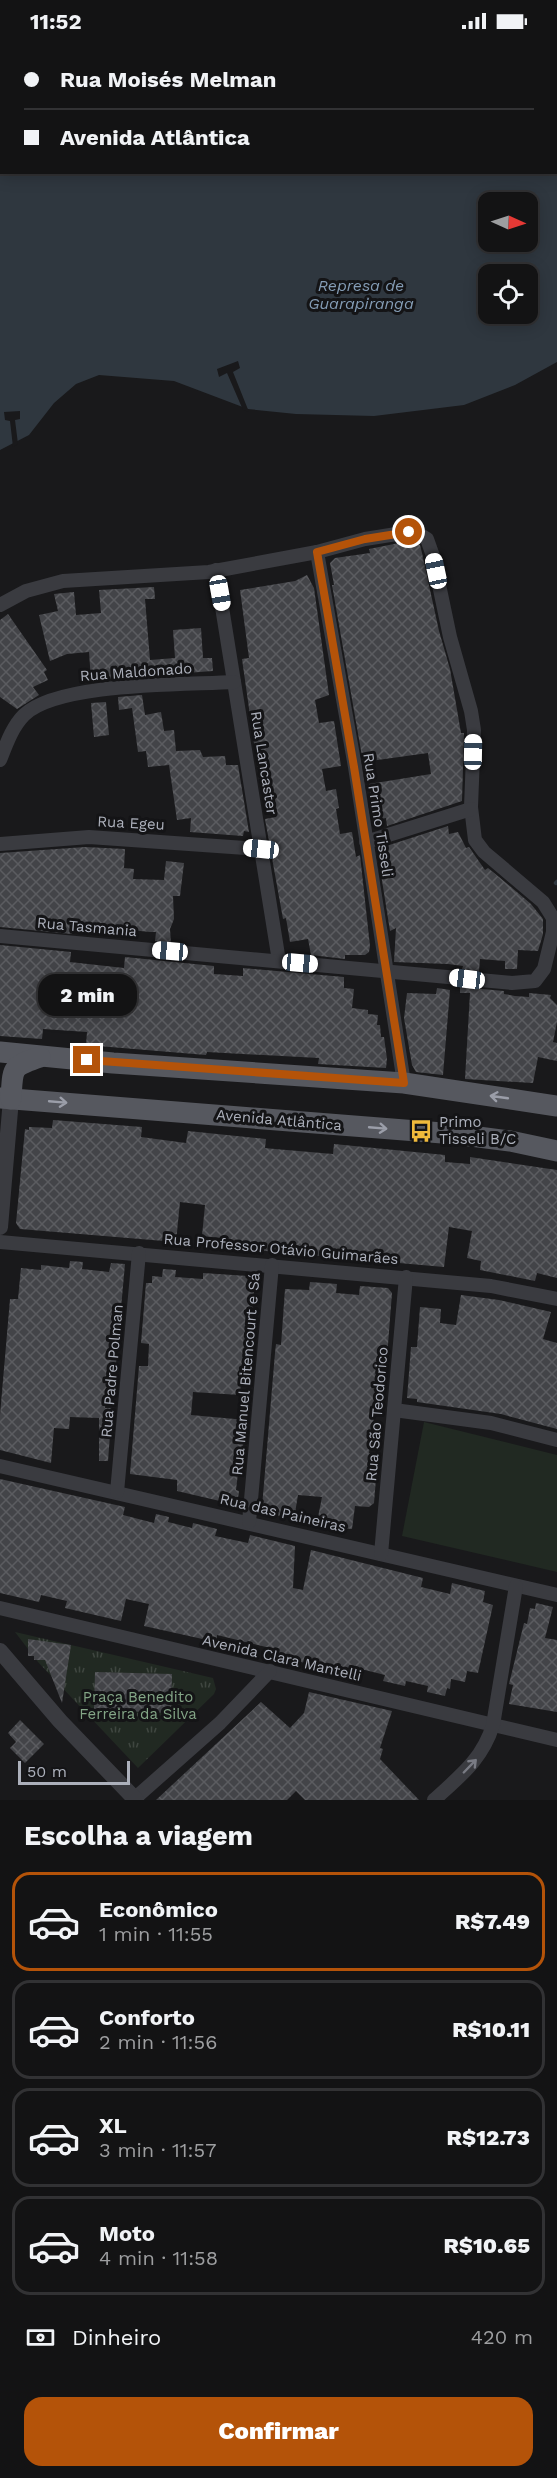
<!DOCTYPE html>
<html lang="pt">
<meta charset="utf-8">
<style>
body{margin:0;font-family:"Work Sans",sans-serif;background:#202022;color:#f1f3f6;height:100vh;display:flex;flex-direction:column;font-size:22px;white-space:nowrap}
*{box-sizing:border-box;margin:0}
p{font-size:20px;color:#9d9ea0}
.icon{flex:none;width:33px;height:33px;fill:none;stroke:currentColor;stroke-width:2;stroke-linecap:round;stroke-linejoin:round}
.map{position:relative;height:1758px;overflow:hidden}
.details{display:flex;flex-direction:column;background:#131314;flex:1}
.details>*{flex:none}
.top-card{position:absolute;left:0px;top:0px;width:558px;height:132px;box-shadow:0 3px 15px #0003,0 0 0 2px #323234;display:grid;align-content:center;height:132px;padding:0 24px;background:#131314}
.needle{width:39px;rotate:93deg}
.controls{position:absolute;left:478px;top:150px;display:grid;gap:12px}
.controls a{display:grid;place-items:center;width:60px;height:60px;border-radius:12px;background:#131314;box-shadow:0 3px 15px #0003,0 0 0 2px #323234;font-size:30px}
.scale{position:absolute;left:18px;bottom:15px;width:112px;box-sizing:border-box;padding-left:6px;border:3px solid #acb0bb;border-top:0;font-size:16px;line-height:21px;white-space:nowrap;color:#acb0bb;-webkit-text-stroke:4px #141416;paint-order:stroke}
.end{position:absolute;width:27px;height:27px;margin:-14px;border:8px solid #b45309;background:#fff;box-shadow:0 0 0 3px #fff}
.from{border-radius:50%}
.bubble{position:absolute;height:42px;border-radius:18px;background:#131314;box-shadow:0 3px 15px #0003,0 0 0 2px #323234;font-size:20px;font-weight:800;line-height:42px;text-align:center}
.car{position:absolute;width:18px;height:36px;margin:-18px -9px;border-radius:8px;box-shadow:0 0 4px 2px #0007;background:linear-gradient(#fff 24%,#345 0 40%,#fff 0 76%,#345 0 86%,#fff 0)}
.top-card b{display:flex;align-items:center;gap:21px;height:57px;font-size:22px}
.top-card b+b{border-top:2px solid #323234}
.top-card i{width:15px;height:15px;background:#f1f3f6}
ul{padding:0;list-style:none}
li{display:flex;align-items:center;gap:18px;height:99px;margin:0 12px 9px;padding:0 12px;border:3px solid #323234;border-radius:18px}
li div{flex:1}
li b{display:block;font-size:22px}
li em{font-style:normal;font-weight:800}
li.active{border-color:#b45309}
li>.icon{width:54px;height:54px;stroke-width:1.5}
h2{padding:0 24px;font-size:27px;line-height:72px}
.pay{display:flex;align-items:center;gap:15px;height:66px;padding:0 24px;font-size:22px}
.pay p{margin-inline-start:auto}
.primary-button{display:flex;gap:12px;margin-top:auto;padding:12px 24px}
.primary-button a{flex:1;height:69px;border-radius:18px;background:#b45309;color:#fff;font-size:24px;font-weight:800;line-height:69px;text-align:center}
.status{display:flex;justify-content:space-between;align-items:center;height:42px;padding:0 30px;background:#131314;direction:ltr}
.status svg{height:16px;fill:currentColor}
.map>svg:first-child{display:block}
.grass{fill:#212922}
.park{fill:url(#park-tufts)}
.water{fill:#2f373f;fill-rule:evenodd}
.pier{fill:#19191b}
.lines{fill:none;stroke-linecap:round;stroke-linejoin:round}
.stream{stroke:#2f373f;stroke-width:4.5}
.building{fill:url(#building-cross-hatch)}
.minor{stroke:#3a3b40;stroke-width:14}
.tertiary{stroke:#3a3b40;stroke-width:16}
.primary{stroke:#56585f;stroke-width:21}
.oneway{stroke:#9b9ea9}
.oneway2{stroke:#797b84}
.route{stroke:#b45309;stroke-width:8}
.labels{text-anchor:middle;dominant-baseline:central;stroke-width:6;stroke-linejoin:round;paint-order:stroke}
.street-label{font-size:15px;fill:#acb0bb;stroke:#141416}
.poi-label{font-size:15px;fill:#acb0bb;stroke:#141416;text-anchor:start}
.park-label{font-size:15px;fill:#83a586;stroke:#141416}
.water-label{font-size:16px;font-style:italic;fill:#849cb5;stroke:#141416}
</style>
<div class="status"><b>11:52</b><svg viewBox="0 0 49 12"><path d="M0 12V9h3v3zM5 12V6h3v6zM10 12V3h3v9zM15 12V0h3v12zM26 1h20v11H26zM47 4h2v5h-2z"/></svg></div>
<div class="map">
<svg width="557" height="1758" viewBox="0 0 557 1758">
<defs>
<pattern id="park-tufts" width="24" height="20" patternUnits="userSpaceOnUse" patternTransform="scale(1.5)"><rect width="24" height="20" fill="#212922"/><path d="M3 7l-1-3M5 7V3M7 7l1-3M15 17l-1-3M17 17v-4M19 17l1-3" fill="none" stroke="#3f4640"/></pattern>
<pattern id="building-cross-hatch" width="8" height="8" patternUnits="userSpaceOnUse" patternTransform="scale(1.5)"><rect width="8" height="8" fill="#434448"/><path d="M0 0l8 8M0 8l8-8" fill="none" stroke="#5b5c60"/></pattern>
</defs>
<rect width="100%" height="100%" fill="#19191b"/>
<polygon class="grass" points="424,1380 557,1413 557,1530 402,1494"/>
<polygon class="park" points="15,1590 213,1636 216,1647 214,1652 138,1726 38,1620"/>
<path class="water" d="M0 0H557V320L515 343 464 363 374 374 296 372 248 367 174 339 99 333 76 342 54 361 29 393 0 408ZM2 2H556V130H2ZM489 160H528V200H489ZM489 232H528V272H489Z"/>
<g class="pier">
<polygon points="238,319 240,326 233,330 249,370 243,368 227,331 219,335 217,327"/>
<polygon points="20,369 20,377 15,378 18,402 13,405 10,379 5,378 4,370"/>
</g>
<g class="lines">
<polyline class="stream" points="556,841 557,840"/>
</g>
<g class="building">
<polygon points="409,499 420,503 422,511 439,589 450,627 461,691 464,691 462,759 387,784 386,776 375,778 369,742 431,732 428,711 363,720 332,543 334,543 330,521 335,516 370,511 369,507"/>
<polygon points="307,533 314,546 329,653 315,658 319,681 334,679 341,724 322,727 326,749 336,747 339,766 336,767 340,792 352,790 356,815 360,813 370,904 369,910 365,913 345,913 345,917 311,913 308,897 290,900 286,876 283,877 265,777 276,775 275,769 269,739 267,735 259,737 242,617 249,616 240,548 295,539"/>
<polygon points="154,545 155,557 145,557 150,618 175,616 173,588 201,586 203,616 212,616 213,629 91,638 89,610 67,612 50,619 39,573 58,569 54,552 74,550 76,573 101,571 99,548"/>
<polygon points="8,572 47,628 44,630 48,638 33,645 39,653 17,667 0,655 0,578"/>
<polygon points="142,653 145,673 161,670 164,689 174,688 176,709 200,708 203,715 225,714 226,723 238,723 249,790 244,789 243,794 190,790 191,776 177,778 169,723 148,725 146,709 138,710 132,666 119,668 118,655"/>
<polygon points="106,660 109,693 94,695 91,661"/>
<polygon points="448,784 449,792 458,790 466,806 469,805 485,828 488,826 499,835 531,862 543,877 543,892 538,909 518,908 517,927 505,927 505,919 480,917 479,929 462,927 463,924 448,922 394,920 396,886 390,889 377,807"/>
<polygon points="85,805 125,807 124,826 134,827 133,837 164,838 166,819 184,821 180,854 173,854 174,877 170,887 171,901 155,899 156,890 150,890 112,886 111,892 72,889 72,892 0,885 0,811"/>
<polygon points="0,903 71,910 70,920 124,926 125,915 214,924 214,932 243,934 243,926 344,935 344,946 354,947 352,966 368,968 368,972 378,973 377,983 380,983 381,995 384,995 387,1017 386,1026 318,1022 319,1016 207,1010 206,1013 86,1003 87,990 43,987 42,997 0,994"/>
<polygon points="460,945 504,949 504,952 515,954 529,955 529,951 551,953 550,956 557,963 557,980 553,1000 557,1001 557,1019 538,1015 533,1041 465,1037 470,951 460,951"/>
<polygon points="437,946 450,948 443,1033 416,1030 412,1023 404,976 407,951 436,952"/>
<polygon points="53,1078 142,1085 141,1095 186,1101 188,1089 266,1097 265,1106 275,1107 333,1112 334,1102 445,1113 445,1120 470,1122 470,1115 557,1128 557,1236 537,1231 535,1239 480,1228 481,1219 467,1216 472,1189 449,1185 444,1225 275,1210 257,1208 257,1204 222,1201 222,1196 202,1194 205,1163 180,1160 176,1200 20,1187 16,1181 25,1087 29,1088 29,1085 52,1086"/>
<polygon points="70,1219 83,1220 82,1227 109,1230 111,1221 125,1222 116,1322 110,1321 105,1366 112,1366 108,1419 99,1419 99,1376 70,1375 69,1387 54,1386 51,1421 0,1408 0,1373 10,1257 18,1257 21,1226 41,1228 41,1223 69,1226"/>
<polygon points="163,1227 176,1228 175,1235 203,1237 203,1231 248,1234 246,1247 254,1248 252,1269 256,1270 253,1310 247,1310 245,1320 242,1320 240,1353 193,1350 191,1373 246,1378 242,1414 240,1414 236,1448 239,1449 237,1463 177,1449 177,1438 130,1432 139,1324 148,1324 149,1302 141,1301 146,1241 152,1241 152,1234 162,1235"/>
<polygon points="310,1240 337,1242 336,1251 359,1253 360,1244 388,1246 392,1251 383,1367 375,1367 369,1411 378,1412 374,1461 369,1465 355,1464 352,1487 334,1485 336,1478 318,1475 322,1455 298,1453 294,1477 267,1471 262,1465 275,1311 276,1302 281,1303 285,1247 309,1248"/>
<polygon points="461,1253 499,1258 551,1270 543,1297 557,1301 557,1387 501,1372 417,1360 417,1357 407,1356 411,1305 417,1305 420,1265 441,1267 440,1281 456,1283"/>
<polygon points="0,1437 125,1465 123,1473 154,1481 156,1472 169,1475 168,1480 192,1486 193,1481 217,1487 215,1494 248,1501 250,1493 295,1504 293,1546 303,1548 311,1508 423,1536 421,1545 450,1552 452,1541 485,1549 483,1560 493,1563 478,1631 467,1629 465,1640 451,1637 450,1647 447,1646 445,1654 427,1650 428,1644 406,1639 405,1644 383,1639 385,1633 353,1625 351,1632 272,1613 274,1607 217,1593 216,1600 144,1584 149,1562 126,1557 121,1579 65,1566 67,1559 41,1553 39,1560 0,1551"/>
<polygon points="536,1561 553,1565 545,1596 557,1598 557,1670 509,1662 513,1643 509,1642 524,1581 527,1582 530,1566 535,1567"/>
<polygon points="28,1597 71,1603 62,1661 45,1618 34,1618 34,1614 28,1614"/>
<polygon points="95,1630 172,1632 171,1671 94,1668"/>
<polygon points="309,1650 392,1669 380,1706 383,1707 380,1717 419,1758 305,1758 296,1749 287,1758 156,1758 261,1660 290,1686 304,1671"/>
<polygon points="20,1678 44,1702 25,1721 10,1706 16,1700 8,1691"/>
</g>
<g class="lines">
<g class="minor">
<polyline points="317,510 355,725 404,1041"/>
<polyline points="216,528 279,919"/>
<polyline points="0,563 26,549 63,539 209,530 317,510 365,497 409,490 417,491 427,497 433,514 450,595 471,669 474,688 471,765 475,798 484,810 543,860 553,876 553,890 544,927 535,939 512,941 0,894"/>
<path d="M0 718C6 703 12 685 24 673 58 640 185 643 234 640"/>
<polyline points="366,800 471,767"/>
<polyline points="0,802 89,795 261,807"/>
<polyline points="0,1200 491,1244 557,1257"/>
<polyline points="394,1368 491,1381 557,1398"/>
<polyline points="0,1424 557,1553"/>
<polyline points="117,1450 139,1211"/>
<polyline points="249,1480 272,1223"/>
<polyline points="381,1512 406,1235"/>
<polyline points="0,1566 557,1698"/>
<polyline points="133,1758 220,1681 270,1629"/>
<path d="M434 1758C460 1734 482 1718 493 1683L516 1544"/>
</g>
<g class="tertiary">
<polyline points="0,1185 11,1057"/>
<polyline points="0,1609 60,1679 136,1758"/>
</g>
<g class="primary">
<polyline points="0,1010 113,1021 404,1041 557,1064"/>
<polyline points="0,1056 455,1092 510,1099 557,1109"/>
<path d="M11 1057C13 1026 10 1025 40 1015"/>
</g>
</g>
<defs><path id="oneway-shaft" d="M-6 0H5M1.5-3L5.5 0L1.5 3" fill="none" stroke-width="1.6" stroke-linecap="round" stroke-linejoin="round" transform="scale(1.5)"/></defs>
<g class="oneway">
<use href="#oneway-shaft" transform="translate(499 1055) rotate(-172)"/>
<use href="#oneway-shaft" transform="translate(58 1060) rotate(5)"/>
<use href="#oneway-shaft" transform="translate(378 1086) rotate(5)"/>
</g>
<use class="oneway2" href="#oneway-shaft" transform="translate(470 1724) rotate(-46)"/>
<g class="lines">
<polyline class="route" points="87,1018 404,1041 354,725 317,510 365,497 409,490"/>
</g>
<defs>
<g id="bus-bare" transform="scale(1.8)"><path d="M-5-6H5V4H4V6H2V4H-2V6H-4V4H-5ZM-3.5-4V0h7V-4ZM-3.5 1.2v1.5H-2V1.2ZM2 1.2v1.5H3.5V1.2Z" fill="#f0ba3c" stroke="#141416" stroke-width="2.5" paint-order="stroke"/></g>
</defs>
<g fill-rule="evenodd">
<use href="#bus-bare" x="421" y="1089"/>
</g>
<g class="labels">
<g class="street-label">
<text transform="translate(136 630) rotate(-4)">Rua Maldonado</text>
<text transform="translate(264 721) rotate(81)">Rua Lancaster</text>
<text transform="translate(378 773) rotate(81)">Rua Primo Tisseli</text>
<text transform="translate(131 781) rotate(3)">Rua Egeu</text>
<text transform="translate(87 885) rotate(5)">Rua Tasmania</text>
<text transform="translate(279 1078) rotate(5)">Avenida Atlântica</text>
<text transform="translate(281 1207) rotate(5)">Rua Professor Otávio Guimarães</text>
<text transform="translate(112 1329) rotate(-85)">Rua Padre Polman</text>
<text transform="translate(246 1332) rotate(-85)">Rua Manuel Bitencourt e Sá</text>
<text transform="translate(377 1372) rotate(-85)">Rua São Teodorico</text>
<text transform="translate(283 1471) rotate(13)">Rua das Paineiras</text>
<text transform="translate(282 1616) rotate(13)">Avenida Clara Mantelli</text>
</g>
<g class="poi-label">
<text x="439" y="1080">Primo<tspan x="439" dy="17">Tisseli B/C</tspan></text>
</g>
<g class="park-label">
<text x="138" y="1655">Praça Benedito<tspan x="138" dy="17">Ferreira da Silva</tspan></text>
</g>
<g class="water-label">
<text x="361" y="243">Represa de<tspan x="361" dy="18">Guarapiranga</tspan></text>
</g>
</g>
</svg>
<div class="controls">
<a><svg class="needle" viewBox="-14 -14 28 28"><path d="M0-13l5 13h-10z" fill="#e53935"/><path d="M0 13l5-13h-10z" fill="#9d9ea0"/></svg></a>
<a><svg class="icon" aria-label="locate" viewBox="0 0 24 24"><circle cx="12" cy="12" r="6"/><path d="M12 2v4M12 18v4M2 12h4M18 12h4"/></svg></a>
</div>
<div class="scale">50 m</div>
<i class="end from" style="left:409px;top:490px"></i>
<i class="end" style="left:87px;top:1018px"></i>
<div class="bubble" style="left:38px;top:932px;width:99px">2 min</div>
<i class="car" style="left:436px;top:529px;rotate:348deg"></i>
<i class="car" style="left:220px;top:551px;rotate:170deg"></i>
<i class="car" style="left:473px;top:710px;rotate:1deg"></i>
<i class="car" style="left:261px;top:807px;rotate:276deg"></i>
<i class="car" style="left:170px;top:909px;rotate:275deg"></i>
<i class="car" style="left:300px;top:921px;rotate:95deg"></i>
<i class="car" style="left:467px;top:937px;rotate:277deg"></i>
<div class="top-card">
<b><i class="from"></i>Rua Moisés Melman</b>
<b><i></i>Avenida Atlântica</b>
</div>
</div>
<section class="details">
<h2>Escolha a viagem</h2>
<ul>
<li class="active"><svg class="icon" aria-label="car" viewBox="0 0 24 24"><path d="M5 17H2v-5l4-1 3-4h7l3 4 3 1v5h-3M9 17h6M6 11h13"/><circle cx="7" cy="17" r="2"/><circle cx="17" cy="17" r="2"/></svg><div><b>Econômico</b><p>1 min · 11:55</p></div><em>R$7.49</em></li>
<li><svg class="icon" aria-label="car" viewBox="0 0 24 24"><path d="M5 17H2v-5l4-1 3-4h7l3 4 3 1v5h-3M9 17h6M6 11h13"/><circle cx="7" cy="17" r="2"/><circle cx="17" cy="17" r="2"/></svg><div><b>Conforto</b><p>2 min · 11:56</p></div><em>R$10.11</em></li>
<li><svg class="icon" aria-label="car" viewBox="0 0 24 24"><path d="M5 17H2v-5l4-1 3-4h7l3 4 3 1v5h-3M9 17h6M6 11h13"/><circle cx="7" cy="17" r="2"/><circle cx="17" cy="17" r="2"/></svg><div><b>XL</b><p>3 min · 11:57</p></div><em>R$12.73</em></li>
<li><svg class="icon" aria-label="car" viewBox="0 0 24 24"><path d="M5 17H2v-5l4-1 3-4h7l3 4 3 1v5h-3M9 17h6M6 11h13"/><circle cx="7" cy="17" r="2"/><circle cx="17" cy="17" r="2"/></svg><div><b>Moto</b><p>4 min · 11:58</p></div><em>R$10.65</em></li>
</ul>
<div class="pay"><svg class="icon" aria-label="cash" viewBox="0 0 24 24"><path d="M3 7h18v10H3z"/><circle cx="12" cy="12" r="2"/></svg>Dinheiro<p>420 m</p></div>
<div class="primary-button"><a>Confirmar</a></div>
</section>
